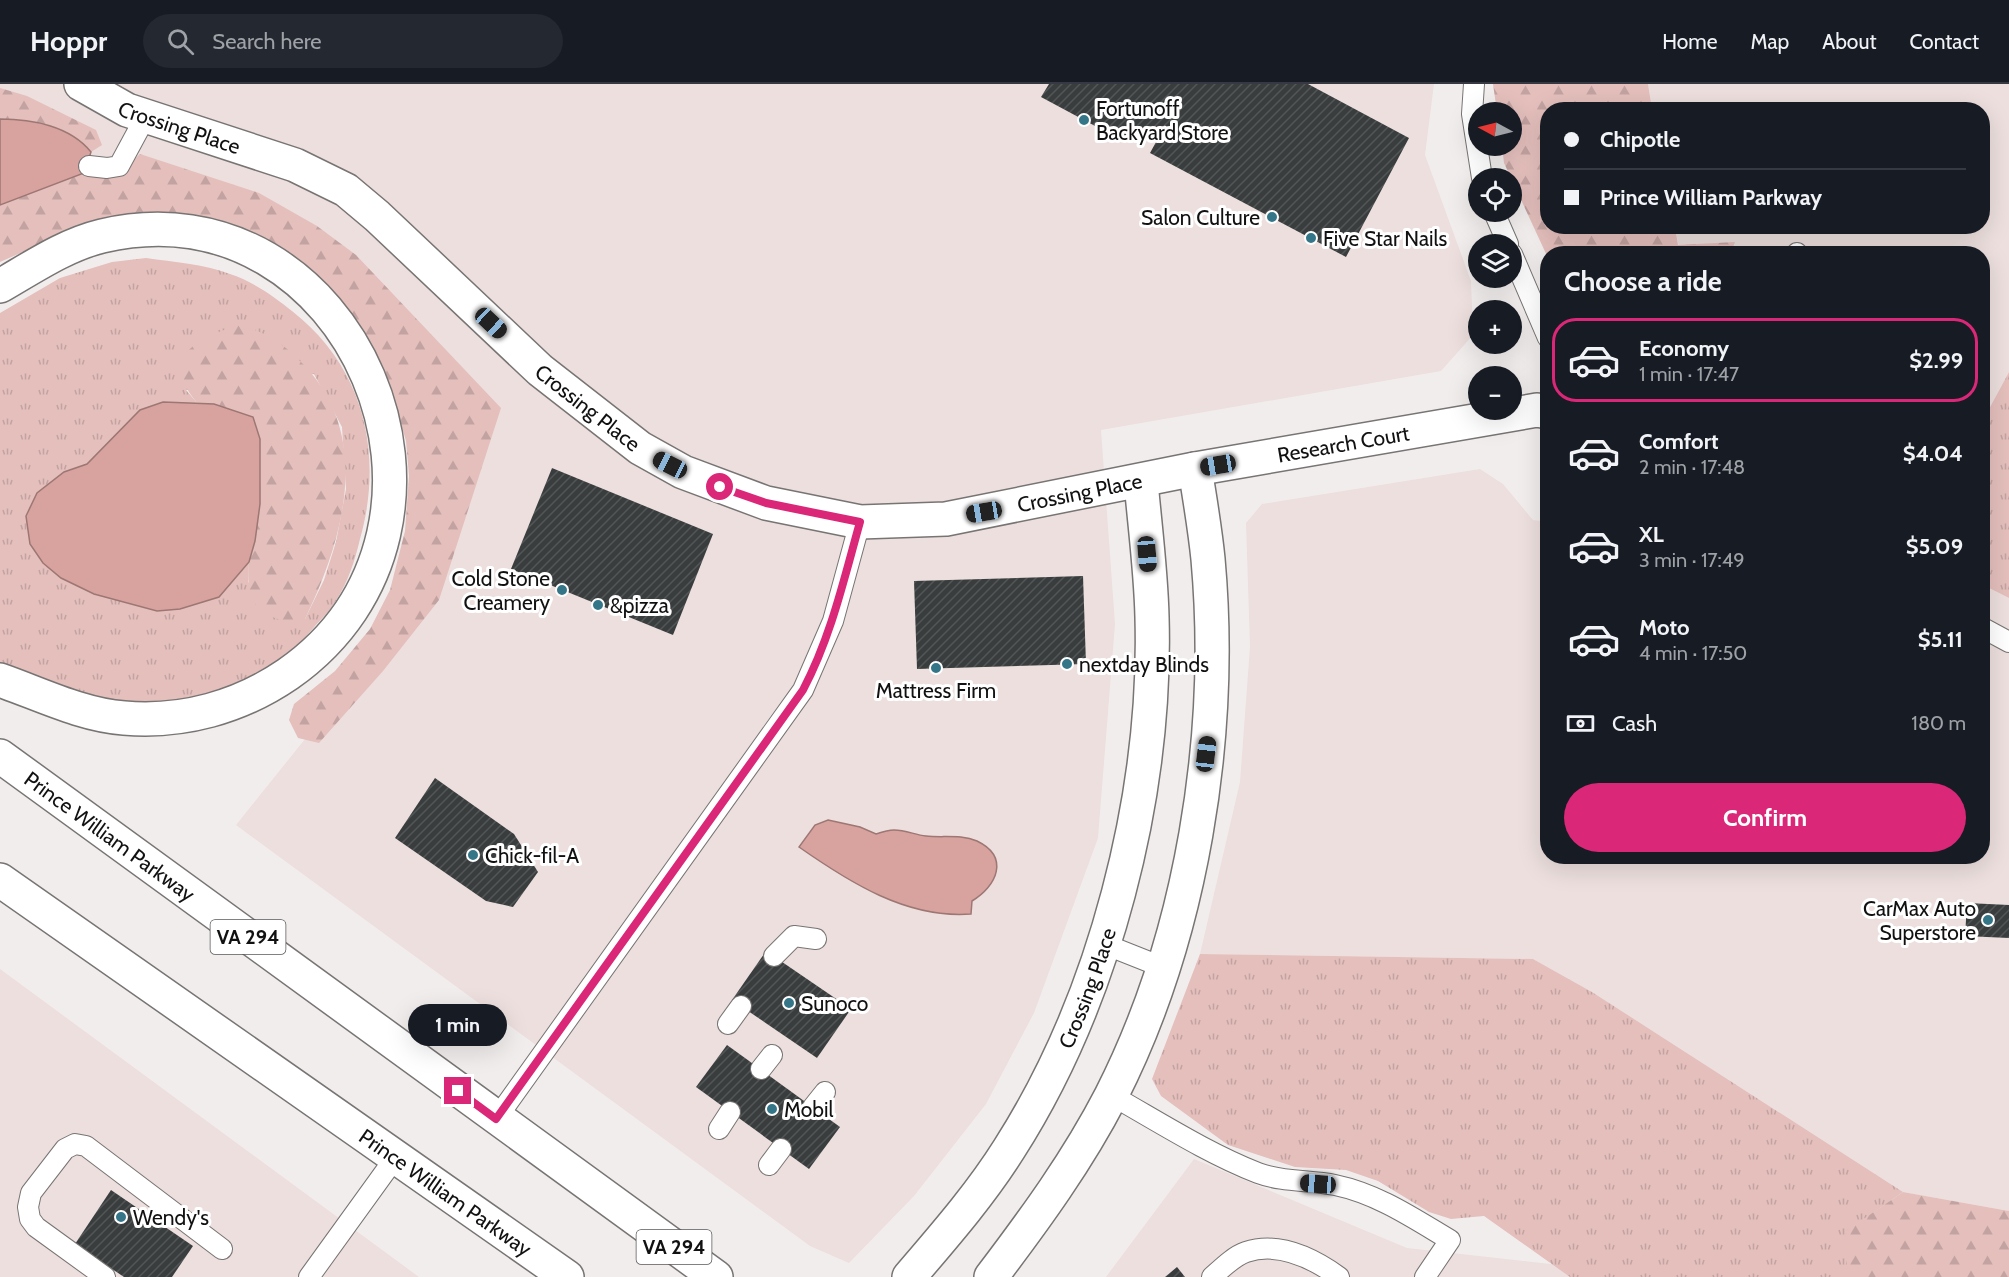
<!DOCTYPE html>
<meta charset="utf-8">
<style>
body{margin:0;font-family:Cabin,sans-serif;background:#242831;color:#f1f3f6;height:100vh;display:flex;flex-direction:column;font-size:22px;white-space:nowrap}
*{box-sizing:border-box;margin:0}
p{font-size:20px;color:#9ea1a6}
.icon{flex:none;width:33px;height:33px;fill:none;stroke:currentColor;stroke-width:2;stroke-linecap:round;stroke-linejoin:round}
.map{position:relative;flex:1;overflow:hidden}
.drawer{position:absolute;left:1540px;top:162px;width:450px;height:618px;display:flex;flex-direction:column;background:#171b24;border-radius:24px;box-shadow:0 6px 24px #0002}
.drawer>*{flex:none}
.guide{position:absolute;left:1540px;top:18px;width:450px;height:132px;border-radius:24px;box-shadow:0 6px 24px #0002;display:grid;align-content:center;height:132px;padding:0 24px;background:#171b24}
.needle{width:39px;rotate:277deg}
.controls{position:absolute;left:1468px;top:18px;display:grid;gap:12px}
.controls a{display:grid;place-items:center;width:54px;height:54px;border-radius:50%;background:#171b24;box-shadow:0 6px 24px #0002;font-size:30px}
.end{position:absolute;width:27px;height:27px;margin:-14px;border:8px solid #db2777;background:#fff;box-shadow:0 0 0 3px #fff}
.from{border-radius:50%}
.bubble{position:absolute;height:42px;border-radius:21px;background:#171b24;box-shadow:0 6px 24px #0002;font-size:20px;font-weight:700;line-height:42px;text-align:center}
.car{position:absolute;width:18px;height:36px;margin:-18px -9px;border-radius:8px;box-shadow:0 0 4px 2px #0007;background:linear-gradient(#222 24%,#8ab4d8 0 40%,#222 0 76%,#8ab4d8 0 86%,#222 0)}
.guide b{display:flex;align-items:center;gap:21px;height:57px;font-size:22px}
.guide b+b{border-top:2px solid #363941}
.guide i{width:15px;height:15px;background:#f1f3f6}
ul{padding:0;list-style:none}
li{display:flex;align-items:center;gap:18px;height:84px;margin:0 12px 9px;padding:0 12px;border:3px solid transparent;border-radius:24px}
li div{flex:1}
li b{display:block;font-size:22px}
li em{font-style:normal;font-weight:700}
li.active{border-color:#db2777}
li>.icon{width:54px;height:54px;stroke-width:1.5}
h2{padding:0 24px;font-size:27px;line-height:72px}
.pay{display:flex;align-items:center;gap:15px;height:66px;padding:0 24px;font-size:22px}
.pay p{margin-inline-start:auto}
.primary-button{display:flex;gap:12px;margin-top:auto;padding:12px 24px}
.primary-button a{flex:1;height:69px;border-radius:36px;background:#db2777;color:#fff;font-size:24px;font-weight:700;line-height:69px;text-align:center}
header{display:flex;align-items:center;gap:36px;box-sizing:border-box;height:84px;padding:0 30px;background:#171b24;border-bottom:2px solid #363941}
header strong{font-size:28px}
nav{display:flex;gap:33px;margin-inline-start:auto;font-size:21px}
.search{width:420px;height:54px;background:#242831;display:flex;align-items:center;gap:15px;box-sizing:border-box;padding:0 21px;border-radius:33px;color:#9ea1a6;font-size:22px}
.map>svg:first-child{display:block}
.built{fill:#ecdfde}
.grass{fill:url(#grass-tufts);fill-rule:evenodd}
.forest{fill:url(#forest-firs)}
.water{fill:#d8a39f;stroke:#9d7774;stroke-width:1.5}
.building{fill:url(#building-hatch)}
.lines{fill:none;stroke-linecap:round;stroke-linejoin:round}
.service-casing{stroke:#777473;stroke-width:22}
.minor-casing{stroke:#777473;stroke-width:36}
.trunk-casing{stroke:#777473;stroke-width:36}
.service{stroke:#fff;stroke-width:20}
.minor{stroke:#fff;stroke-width:33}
.trunk{stroke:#fff;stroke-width:33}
.route{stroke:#db2777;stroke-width:8}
.poi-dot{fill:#347688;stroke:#fff;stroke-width:2}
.labels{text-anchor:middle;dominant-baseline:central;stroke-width:6;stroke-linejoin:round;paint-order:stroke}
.shield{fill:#fff;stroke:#595858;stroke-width:1.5}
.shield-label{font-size:20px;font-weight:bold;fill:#121111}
.poi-label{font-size:21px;fill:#121111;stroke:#fff;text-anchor:start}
.street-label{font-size:21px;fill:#121111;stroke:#fff}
</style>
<header>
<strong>Hoppr</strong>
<div class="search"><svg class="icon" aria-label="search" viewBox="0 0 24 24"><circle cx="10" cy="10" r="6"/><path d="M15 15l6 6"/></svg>Search here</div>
<nav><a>Home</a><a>Map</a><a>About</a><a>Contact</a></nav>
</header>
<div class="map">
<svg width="2009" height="1193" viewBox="0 0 2009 1193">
<defs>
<pattern id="grass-tufts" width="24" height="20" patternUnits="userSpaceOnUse" patternTransform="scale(1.5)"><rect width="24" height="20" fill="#e4bfbc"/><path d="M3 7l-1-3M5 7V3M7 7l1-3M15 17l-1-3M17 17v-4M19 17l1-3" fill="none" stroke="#c3a3a1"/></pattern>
<pattern id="forest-firs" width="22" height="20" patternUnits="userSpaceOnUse" patternTransform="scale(1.5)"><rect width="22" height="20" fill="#e4bfbc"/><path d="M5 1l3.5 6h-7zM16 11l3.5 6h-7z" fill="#c3a3a1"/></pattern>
<pattern id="building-hatch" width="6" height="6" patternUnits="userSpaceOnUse" patternTransform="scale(1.5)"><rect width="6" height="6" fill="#3a3d3e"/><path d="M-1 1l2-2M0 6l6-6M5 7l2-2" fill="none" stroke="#535656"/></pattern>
</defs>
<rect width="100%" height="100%" fill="#f2eded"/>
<g class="built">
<polygon points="0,0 1434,0 1425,71 1471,197 1473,251 1441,287 1101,346 1115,540 1098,754 1034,929 986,1020 914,1112 849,1179 810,1162 236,741 362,584 421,479 395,230 151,111 0,159"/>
<polygon points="1648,0 2009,0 2009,288 1983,336 1983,170 1680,169 1675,143 1983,142 1983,26 1652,25"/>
<polygon points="1480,385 1503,400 1533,436 1548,438 1548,772 1983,772 1983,501 2009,514 2009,1127 1903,1108 1592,908 1533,875 1200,870 1240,698 1250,563 1246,439 1262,420"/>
<polygon points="0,885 419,1193 0,1193"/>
<polygon points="1194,1075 1407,1164 1604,1186 1614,1193 1106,1193"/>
</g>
<g class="grass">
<path d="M146 174C174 178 203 180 230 190 252 197 275 213 292 227 364 283 384 370 360 455 355 476 348 499 335 518 330 527 322 534 315 542 302 557 286 575 269 586 236 606 191 619 153 620 99 623 49 599 0 581V229L60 194 112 178ZM314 290 342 343 346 405 336 458 324 496 305 535 248 498 249 478 219 513 157 527 94 510 64 388 87 380 163 318 198 320 186 306Z"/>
<polygon points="2009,288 2009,514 1983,501 1983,336"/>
<polygon points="1200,870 1533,875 1592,908 1903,1108 1847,1147 1847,1193 1570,1193 1484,1132 1451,1135 1429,1128 1378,1097 1346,1086 1295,1083 1228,1061 1161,1012 1152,995"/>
</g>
<g class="forest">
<polygon points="1493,0 1648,0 1652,25 1548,26 1548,142 1675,143 1678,161 1735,158 1731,169 1548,170 1548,174 1504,79 1502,62 1512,62 1512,28 1497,28"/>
<path d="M0 4 27 12 96 46 102 61 91 68C70 42 32 35 0 35Z"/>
<polygon points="140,70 259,109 317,142 356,171 501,324 439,516 383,587 319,659 298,654 289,636 294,620 335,587 370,545 390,506 405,447 409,392 406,357 389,298 364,248 339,216 168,133 126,134 57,153 0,178 0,121 84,89 118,90"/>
<path d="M236 241C263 246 280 257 299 276 374 348 345 452 305 535 290 539 284 538 270 532 230 514 257 452 259 420 261 399 260 377 260 355L214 320H198C158 272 194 258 236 241Z"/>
<polygon points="1903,1108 2009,1127 2009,1193 1847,1193 1846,1147"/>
</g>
<g class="water">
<path d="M0 35C32 35 70 42 91 68L84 89 0 121Z"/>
<polygon points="163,318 214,320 253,333 260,355 260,420 255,457 249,478 219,513 180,525 157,527 94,510 61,494 43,479 30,460 26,432 37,409 64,388 87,380 140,326"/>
<path d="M828 736 860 743 876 750C882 748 888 746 894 746 906 746 915 751 926 752 942 754 961 750 977 757 1010 773 997 802 972 817L971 830C907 835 849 798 799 763L815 741Z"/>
</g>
<g class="building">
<polygon points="1049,0 1308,0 1409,54 1346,173 1150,69 1156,58 1130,43 1123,57 1041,13"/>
<polygon points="552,384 713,450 673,551 511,485"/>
<polygon points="1083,492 1086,580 917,585 914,497"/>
<polygon points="435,694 514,750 538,788 513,823 486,817 395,754"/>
<polygon points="1967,819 2009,821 2009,854 1965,852"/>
<polygon points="766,867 851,925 817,974 732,916"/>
<polygon points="727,961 840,1043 809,1085 696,1003"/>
<polygon points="111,1106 193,1162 172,1193 124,1193 75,1160"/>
<polygon points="1177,1183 1185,1193 1165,1193"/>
</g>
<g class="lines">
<g class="service-casing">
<g id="service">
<polyline points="1474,0 1472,30 1482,94"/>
<polyline points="89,82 107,84 119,82 146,32"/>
<polyline points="1494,128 1508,160"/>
<polyline points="1512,170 1548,254"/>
<polyline points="1796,170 1797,169"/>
<polyline points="1983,544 2009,558"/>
<polyline points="1104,860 1162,883"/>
<polyline points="774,872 794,852 816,855"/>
<polyline points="728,940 741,922"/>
<polyline points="761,985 772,971"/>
<path d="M1111 1011C1159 1038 1207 1069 1258 1089 1282 1098 1309 1096 1335 1101 1378 1110 1413 1134 1450 1156L1425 1193"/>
<polyline points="813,1023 825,1008"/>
<polyline points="496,1035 803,606 833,537 860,438"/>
<polyline points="719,1045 730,1028"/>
<polyline points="769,1081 781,1065"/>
<polyline points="105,1193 36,1143 30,1135 28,1123 31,1109 65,1065 75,1060 86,1062 222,1165"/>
<polyline points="309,1193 395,1074"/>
<path d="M1212 1193C1222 1184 1234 1172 1246 1168 1279 1157 1314 1175 1339 1193"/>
</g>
</g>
<g class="minor-casing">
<g id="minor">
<path id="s1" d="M81 0 127 26 295 81 346 106 377 132 540 286 640 364 683 388 766 419 860 438 946 435 1195 385 1537 326 1548 328"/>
<path id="s2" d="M909 1193C944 1152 980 1111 1009 1065 1105 915 1157 711 1152 533 1151 488 1145 443 1141 398"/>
<path d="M991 1193C1035 1135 1078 1076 1111 1012 1192 853 1224 652 1208 475 1205 445 1200 415 1195 385"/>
</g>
</g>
<g class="trunk-casing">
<g id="trunk">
<path d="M0 202C33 183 65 161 102 152 352 93 500 441 288 590 240 623 183 639 124 634 82 631 40 610 0 596"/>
<path id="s3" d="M0 672 716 1193"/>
<path id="s4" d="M0 796 567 1193"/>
</g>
</g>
<use href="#service" class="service"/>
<use href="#minor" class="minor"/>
<use href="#trunk" class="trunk"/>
</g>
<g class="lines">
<path class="route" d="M458 1007 496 1035 803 606C831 553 844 495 860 438L766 419 720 403"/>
</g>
<g class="poi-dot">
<circle cx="1084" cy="36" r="6"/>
<circle cx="1272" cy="133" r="6"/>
<circle cx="1311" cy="154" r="6"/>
<circle cx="562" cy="506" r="6"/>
<circle cx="598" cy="521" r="6"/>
<circle cx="1067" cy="580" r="6"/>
<circle cx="936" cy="584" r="6"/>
<circle cx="473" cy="771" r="6"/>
<circle cx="1988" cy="836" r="6"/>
<circle cx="789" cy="919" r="6"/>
<circle cx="772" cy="1025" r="6"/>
<circle cx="121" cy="1133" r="6"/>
</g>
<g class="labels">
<g class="shield">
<rect x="210.5" y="836" width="75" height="34" rx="4.5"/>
<rect x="636.5" y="1146" width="75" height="34" rx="4.5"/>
</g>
<g class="shield-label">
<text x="248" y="853">VA 294</text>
<text x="674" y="1163">VA 294</text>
</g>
<g class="poi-label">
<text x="1096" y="24">Fortunoff<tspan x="1096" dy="24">Backyard Store</tspan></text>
<text x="1260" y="133" text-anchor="end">Salon Culture</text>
<text x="1323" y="154">Five Star Nails</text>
<text x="550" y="494" text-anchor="end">Cold Stone<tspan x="550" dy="24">Creamery</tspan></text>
<text x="610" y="521">&amp;pizza</text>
<text x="1079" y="580">nextday Blinds</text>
<text x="936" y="606" text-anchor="middle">Mattress Firm</text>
<text x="485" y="771">Chick-fil-A</text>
<text x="1976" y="824" text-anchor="end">CarMax Auto<tspan x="1976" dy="24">Superstore</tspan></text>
<text x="801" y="919">Sunoco</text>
<text x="784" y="1025">Mobil</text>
<text x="133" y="1133">Wendy's</text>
</g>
<g class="street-label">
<text stroke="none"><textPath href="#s1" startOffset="108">Crossing Place</textPath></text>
<text stroke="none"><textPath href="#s1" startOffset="612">Crossing Place</textPath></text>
<text stroke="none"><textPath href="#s1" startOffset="1402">Research Court</textPath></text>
<text stroke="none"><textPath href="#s1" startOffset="1134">Crossing Place</textPath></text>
<text stroke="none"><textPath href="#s3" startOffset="136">Prince William Parkway</textPath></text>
<text stroke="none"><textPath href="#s2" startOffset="342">Crossing Place</textPath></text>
<text stroke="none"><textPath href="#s4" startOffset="544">Prince William Parkway</textPath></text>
</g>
</g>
</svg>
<div class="controls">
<a><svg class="needle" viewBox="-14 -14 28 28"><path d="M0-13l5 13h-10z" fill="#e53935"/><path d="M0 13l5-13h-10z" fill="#9ea1a6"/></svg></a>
<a><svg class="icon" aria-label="locate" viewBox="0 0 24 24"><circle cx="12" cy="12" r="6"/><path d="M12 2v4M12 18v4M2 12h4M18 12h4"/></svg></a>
<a><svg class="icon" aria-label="layers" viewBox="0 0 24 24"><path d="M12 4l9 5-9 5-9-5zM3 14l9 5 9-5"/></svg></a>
<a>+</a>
<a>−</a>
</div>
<i class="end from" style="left:720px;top:403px"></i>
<i class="end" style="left:458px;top:1007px"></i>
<div class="bubble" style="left:408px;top:920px;width:99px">1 min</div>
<i class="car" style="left:491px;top:239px;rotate:133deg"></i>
<i class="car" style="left:670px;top:381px;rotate:297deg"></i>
<i class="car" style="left:1218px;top:381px;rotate:260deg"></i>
<i class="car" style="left:984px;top:428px;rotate:260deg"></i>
<i class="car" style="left:1147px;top:470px;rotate:175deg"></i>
<i class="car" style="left:1206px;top:670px;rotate:7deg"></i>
<i class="car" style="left:1318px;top:1100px;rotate:274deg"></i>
<div class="guide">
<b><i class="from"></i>Chipotle</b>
<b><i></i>Prince William Parkway</b>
</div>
<section class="drawer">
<h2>Choose a ride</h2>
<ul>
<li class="active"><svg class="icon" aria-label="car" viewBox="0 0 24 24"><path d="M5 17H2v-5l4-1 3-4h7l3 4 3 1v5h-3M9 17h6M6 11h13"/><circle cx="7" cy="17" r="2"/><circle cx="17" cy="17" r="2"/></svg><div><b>Economy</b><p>1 min · 17:47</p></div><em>$2.99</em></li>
<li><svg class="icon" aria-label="car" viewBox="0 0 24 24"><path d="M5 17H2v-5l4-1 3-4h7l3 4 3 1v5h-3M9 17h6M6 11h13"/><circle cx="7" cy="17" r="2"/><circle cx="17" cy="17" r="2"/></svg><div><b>Comfort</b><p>2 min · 17:48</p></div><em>$4.04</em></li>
<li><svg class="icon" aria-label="car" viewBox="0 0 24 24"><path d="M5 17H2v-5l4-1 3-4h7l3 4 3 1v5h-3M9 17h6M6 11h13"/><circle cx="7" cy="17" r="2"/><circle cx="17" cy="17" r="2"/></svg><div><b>XL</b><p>3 min · 17:49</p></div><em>$5.09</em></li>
<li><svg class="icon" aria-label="car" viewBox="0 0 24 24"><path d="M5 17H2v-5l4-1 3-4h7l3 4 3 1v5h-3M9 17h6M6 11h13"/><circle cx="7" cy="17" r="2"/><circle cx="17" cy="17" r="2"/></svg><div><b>Moto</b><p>4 min · 17:50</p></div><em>$5.11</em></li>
</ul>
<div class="pay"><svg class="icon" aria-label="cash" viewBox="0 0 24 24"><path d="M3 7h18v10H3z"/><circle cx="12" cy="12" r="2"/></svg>Cash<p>180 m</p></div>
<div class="primary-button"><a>Confirm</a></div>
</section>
</div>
